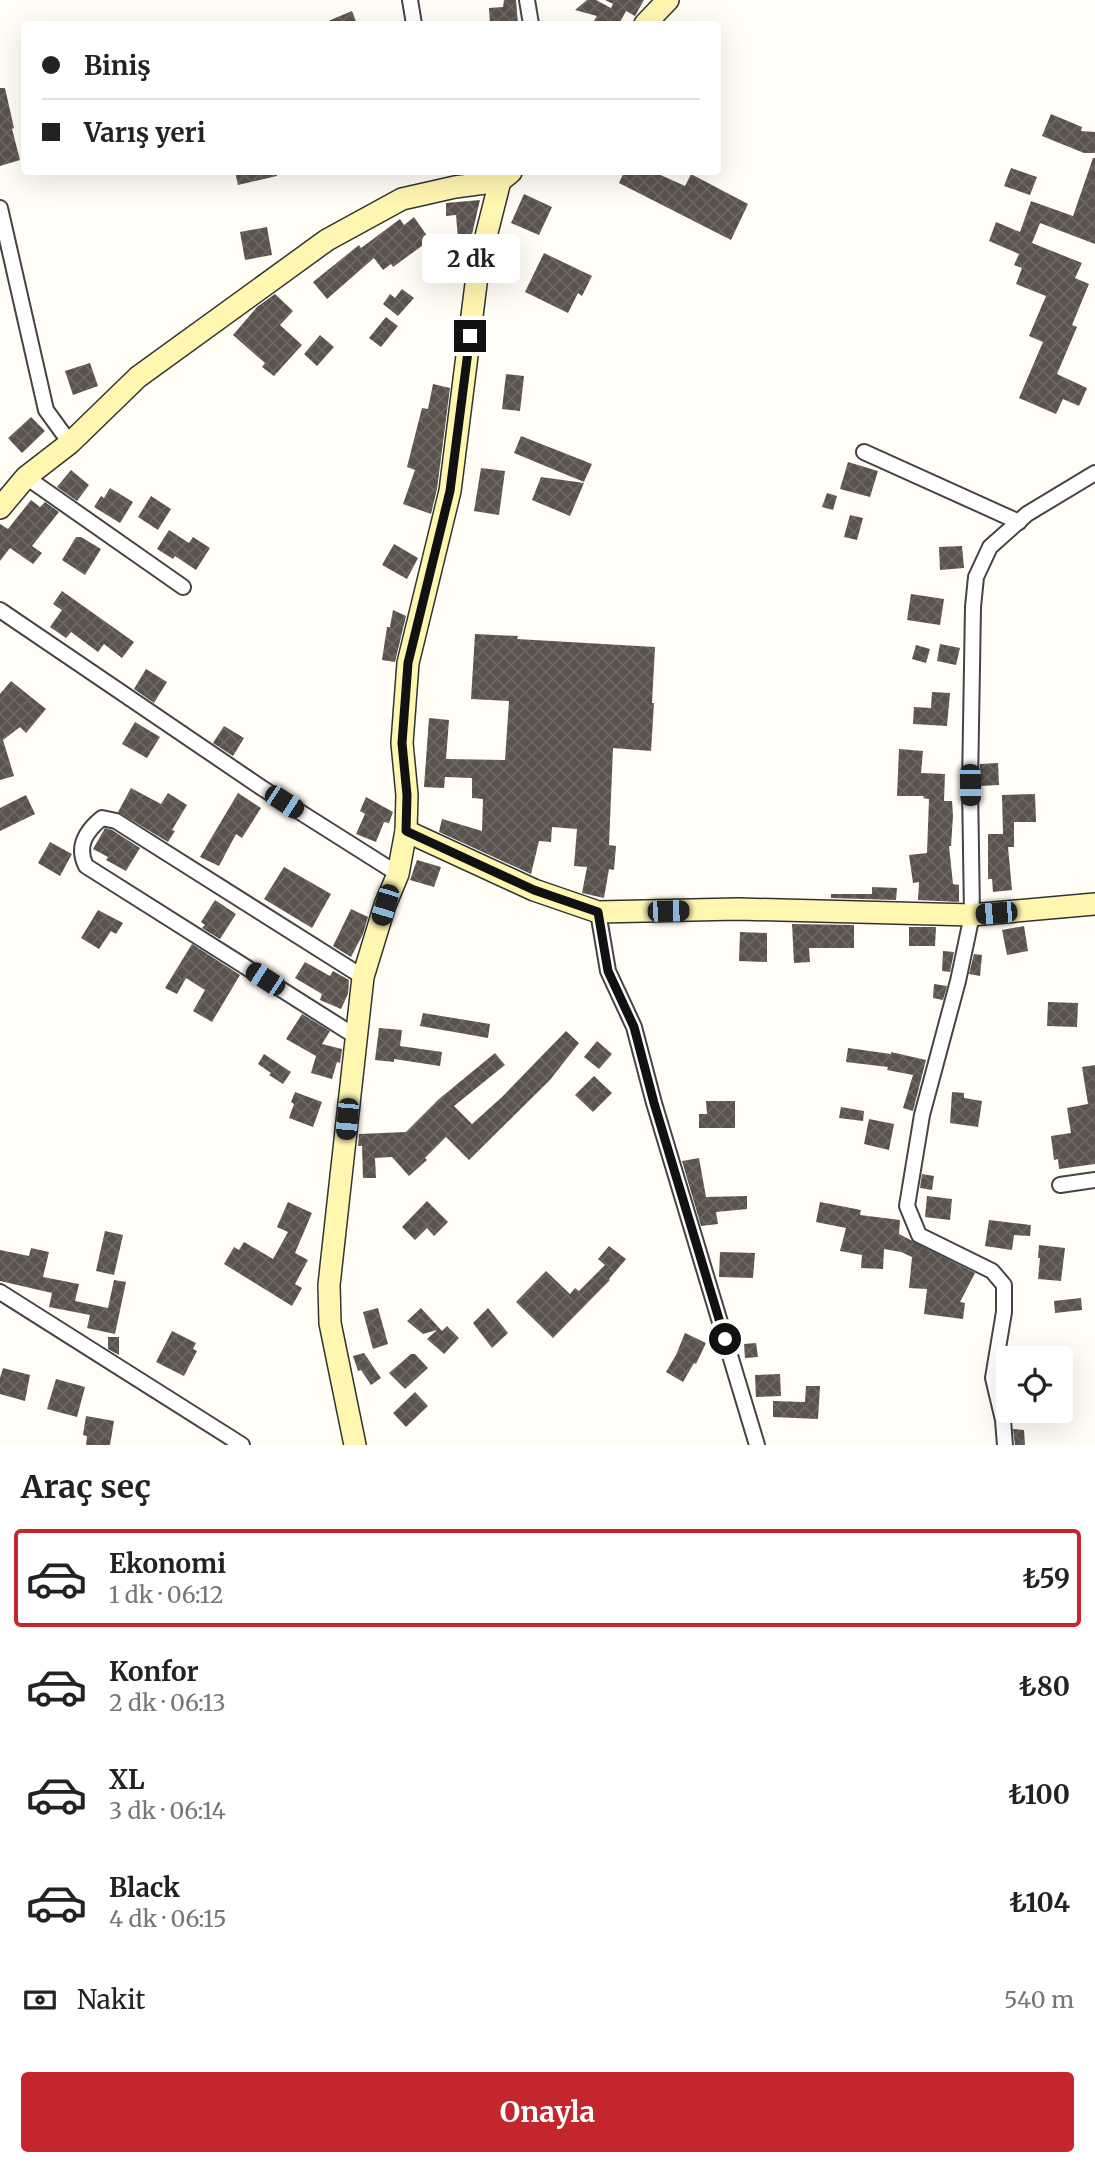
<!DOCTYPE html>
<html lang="tr">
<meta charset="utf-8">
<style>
body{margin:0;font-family:Merriweather,serif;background:#f2f2f2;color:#222;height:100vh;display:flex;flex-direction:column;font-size:26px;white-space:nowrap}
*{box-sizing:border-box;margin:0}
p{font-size:23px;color:#767676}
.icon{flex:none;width:38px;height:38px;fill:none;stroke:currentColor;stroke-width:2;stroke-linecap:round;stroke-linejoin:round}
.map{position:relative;height:1445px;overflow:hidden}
.sheet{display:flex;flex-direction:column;background:#fff;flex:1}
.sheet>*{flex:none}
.guide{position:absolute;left:21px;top:21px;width:700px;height:154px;border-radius:7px;box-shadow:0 7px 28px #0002;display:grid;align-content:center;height:154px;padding:0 21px;background:#fff}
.controls{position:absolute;left:996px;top:1346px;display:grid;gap:14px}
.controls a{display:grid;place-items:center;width:77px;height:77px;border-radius:7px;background:#fff;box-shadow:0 7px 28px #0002;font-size:35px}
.end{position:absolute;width:32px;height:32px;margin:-16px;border:9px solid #111;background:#fff;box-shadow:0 0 0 4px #fff}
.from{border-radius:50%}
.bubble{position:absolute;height:49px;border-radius:7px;background:#fff;box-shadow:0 7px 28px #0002;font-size:23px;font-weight:700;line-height:49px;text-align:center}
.car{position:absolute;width:21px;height:42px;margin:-21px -10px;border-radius:9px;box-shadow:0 0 5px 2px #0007;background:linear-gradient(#222 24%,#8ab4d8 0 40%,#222 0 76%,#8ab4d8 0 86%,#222 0)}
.guide b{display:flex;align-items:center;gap:24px;height:66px;font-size:26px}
.guide b+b{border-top:2px solid #e0e0e0}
.guide i{width:18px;height:18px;background:#222}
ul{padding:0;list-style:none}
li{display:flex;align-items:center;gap:21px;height:98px;margin:0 14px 10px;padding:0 7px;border:4px solid transparent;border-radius:7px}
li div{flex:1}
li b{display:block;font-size:26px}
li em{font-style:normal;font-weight:700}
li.current{border-color:#c4262e}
li>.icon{width:63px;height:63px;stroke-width:1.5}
h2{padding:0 21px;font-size:32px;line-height:84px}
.pay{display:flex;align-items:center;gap:18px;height:77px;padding:0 21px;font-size:26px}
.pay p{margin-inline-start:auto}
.primary-button{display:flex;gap:14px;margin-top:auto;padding:14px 21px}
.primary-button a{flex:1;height:80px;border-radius:7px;background:#c4262e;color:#fff;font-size:28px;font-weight:700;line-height:80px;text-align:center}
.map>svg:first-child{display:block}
.building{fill:url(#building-cross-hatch)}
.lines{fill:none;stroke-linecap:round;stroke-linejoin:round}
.street-casing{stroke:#444;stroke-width:18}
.secondary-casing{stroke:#333;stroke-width:24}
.street{stroke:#fff;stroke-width:14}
.secondary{stroke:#fff6b0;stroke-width:21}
.route{stroke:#111;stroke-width:9}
</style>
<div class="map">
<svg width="1095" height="1445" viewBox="0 0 1095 1445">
<defs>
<pattern id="building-cross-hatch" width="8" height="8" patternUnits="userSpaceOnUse" patternTransform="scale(1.75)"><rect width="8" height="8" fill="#5a524d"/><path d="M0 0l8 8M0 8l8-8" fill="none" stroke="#6d6662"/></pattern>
</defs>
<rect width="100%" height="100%" fill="#fffdf5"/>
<g class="building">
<polygon points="504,0 516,0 518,24 490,24 489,8 503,7"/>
<polygon points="587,0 596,0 611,8 613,4 605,0 644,0 635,16 626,11 619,24 592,24 597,16 575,10"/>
<polygon points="352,11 357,24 321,24"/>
<polygon points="0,88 5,88 14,128 12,129 20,160 0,166"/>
<polygon points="1051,114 1082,127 1081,131 1095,132 1095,153 1084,153 1042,136"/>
<polygon points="1093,158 1095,158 1095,244 1040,223 1032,243 1082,263 1075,278 1089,284 1072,325 1077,327 1057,374 1087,388 1079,406 1063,399 1056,414 1019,398 1043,342 1029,336 1046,296 1016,284 1022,268 1014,265 1019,254 989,241 996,222 1020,232 1031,201 1073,216"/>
<polygon points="1011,168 1037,177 1030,195 1004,186"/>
<polygon points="235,172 277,172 277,176 238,185"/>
<polygon points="624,172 654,172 685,186 691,174 748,204 731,240 619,183"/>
<polygon points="524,194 552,207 539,235 511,223"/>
<polygon points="480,200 467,256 451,255 453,239 458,239 456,215 446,216 446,203"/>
<polygon points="414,217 430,240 393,267 391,264 383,270 374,258 327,299 313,282 359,245 361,248 400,219 404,225"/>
<polygon points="267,227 272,255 245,260 240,232"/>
<polygon points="544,253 592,276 582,296 578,293 568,313 525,292"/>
<polygon points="402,289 414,298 398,316 383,304 390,294 395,298"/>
<polygon points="275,294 293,311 280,325 302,345 274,376 262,367 265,363 233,335 257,307"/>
<polygon points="386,317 398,326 381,347 369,338"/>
<polygon points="320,335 334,347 317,366 304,354"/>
<polygon points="90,363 98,386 73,395 65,371"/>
<polygon points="506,374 524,376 520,411 502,409"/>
<polygon points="433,384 450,388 437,489 431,514 403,504 415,470 407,467 422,408 428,409"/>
<polygon points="31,417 45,431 22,453 8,438"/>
<polygon points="521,436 592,464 584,482 514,453"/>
<polygon points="848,462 878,471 870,497 840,489"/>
<polygon points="481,468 505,471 499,515 474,511"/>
<polygon points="71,470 89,485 77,501 57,487"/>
<polygon points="541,477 584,483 570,516 532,500"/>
<polygon points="110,488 133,502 120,523 94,507 101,496 104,498"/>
<polygon points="827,493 837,496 833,510 822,507"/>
<polygon points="151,496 171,509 158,530 138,517"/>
<polygon points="31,500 40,507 45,502 59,512 32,546 42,553 33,564 10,548 0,561 0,524 8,529"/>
<polygon points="850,515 863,518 857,540 844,537"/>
<polygon points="169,530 189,543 193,537 210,548 196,570 175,556 173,559 157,549"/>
<polygon points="76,537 81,537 101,549 85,575 62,560"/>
<polygon points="394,544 418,558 407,579 382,565"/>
<polygon points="962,546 964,568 940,570 939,547"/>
<polygon points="62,591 134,642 122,658 104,644 98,652 71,632 66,638 50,627 62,610 53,604"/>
<polygon points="911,594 944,599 940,625 907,620"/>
<polygon points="393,610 406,616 395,662 382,660 387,627 390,627"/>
<polygon points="475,634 518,636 517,639 655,647 652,703 654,703 651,751 613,748 609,845 616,846 614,870 609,869 604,898 582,893 587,867 574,866 577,829 552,827 551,842 539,841 531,874 439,832 442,819 482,831 483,799 472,798 472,778 445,777 444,788 424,787 429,718 449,720 446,759 505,760 509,701 471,699"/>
<polygon points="940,644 960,648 956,665 937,661"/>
<polygon points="916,645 930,649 926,663 912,659"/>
<polygon points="146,669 167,682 154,703 134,689"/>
<polygon points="11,681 46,709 26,733 20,727 3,740 14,776 0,780 0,694"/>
<polygon points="932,692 950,693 947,726 913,724 914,707 931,708"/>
<polygon points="135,722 160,737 147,758 122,744"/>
<polygon points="224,726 244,738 233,756 213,743"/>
<polygon points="899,749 923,751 921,773 945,774 944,801 952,801 953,816 951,846 949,846 953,884 959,885 959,902 918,900 919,882 913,883 909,855 927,853 929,799 923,798 924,796 897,796"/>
<polygon points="998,763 999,785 980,786 980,764"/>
<polygon points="131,788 161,804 168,793 187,805 172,830 175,831 168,842 118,812"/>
<polygon points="238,793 261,808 242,838 236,834 219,866 200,857"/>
<polygon points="1035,794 1036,822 1014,822 1014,847 1008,847 1012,890 993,892 992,879 988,879 988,834 1003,834 1002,795"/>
<polygon points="26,795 35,814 0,831 0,808"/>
<polygon points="366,797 393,812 389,823 384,822 376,842 356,834 365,814 360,811"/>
<polygon points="105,828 112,830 140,848 126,871 106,860 108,857 93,849"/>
<polygon points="50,842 72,854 60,876 38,863"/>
<polygon points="417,860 441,867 434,887 410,880"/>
<polygon points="284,867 331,894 312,928 264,899"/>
<polygon points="872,887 897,888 896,900 831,898 831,894 872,894"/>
<polygon points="215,900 236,914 220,939 202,928 205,925 201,922"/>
<polygon points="351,909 368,917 363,934 351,957 333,946"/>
<polygon points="98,910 123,923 116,934 111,931 99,949 81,938"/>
<polygon points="792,924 854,925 854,948 809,948 810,962 794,963"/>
<polygon points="1024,926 1028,951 1007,955 1002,930"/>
<polygon points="909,927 936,927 935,946 909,946"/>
<polygon points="740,932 767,933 767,962 739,961"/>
<polygon points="192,944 240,975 212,1022 193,1011 205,990 186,978 177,994 165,988"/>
<polygon points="943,951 954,952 950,972 942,971"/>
<polygon points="974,954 982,955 980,976 969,974"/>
<polygon points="305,962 330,976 333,971 349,980 348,994 341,1009 320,1000 322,994 295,978"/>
<polygon points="934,984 947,986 943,1000 933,998"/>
<polygon points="1048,1002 1078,1003 1077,1027 1047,1026"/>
<polygon points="423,1013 490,1024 488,1038 420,1026"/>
<polygon points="302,1014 330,1031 322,1044 342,1049 340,1063 337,1062 332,1079 311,1073 316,1056 286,1039"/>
<polygon points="379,1028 402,1030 400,1046 442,1052 440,1066 394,1059 394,1062 375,1060"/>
<polygon points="566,1031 579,1043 550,1080 469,1160 446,1137 425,1158 427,1160 409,1176 392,1157 375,1158 376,1178 363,1178 362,1146 358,1146 359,1134 406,1132 439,1099 495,1053 505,1065 454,1106 472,1124 502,1097"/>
<polygon points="597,1041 612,1054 599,1069 584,1057"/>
<polygon points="848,1048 891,1054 891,1052 926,1060 913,1111 903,1108 913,1075 887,1070 888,1067 846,1062"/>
<polygon points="264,1054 291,1072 283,1084 269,1075 271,1073 258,1064"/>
<polygon points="1095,1065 1095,1164 1059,1169 1058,1159 1054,1160 1051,1136 1071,1133 1067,1108 1088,1104 1082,1067"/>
<polygon points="594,1076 612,1093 593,1112 575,1095"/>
<polygon points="295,1092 322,1102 313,1127 289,1118 294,1104 291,1102"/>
<polygon points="952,1092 964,1093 964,1098 982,1101 978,1127 950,1123"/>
<polygon points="706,1101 735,1101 735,1128 699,1128 699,1114 707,1114"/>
<polygon points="841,1107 864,1111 863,1121 839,1118"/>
<polygon points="869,1119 894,1124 889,1150 864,1144"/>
<polygon points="699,1158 706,1197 747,1196 747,1209 716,1212 718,1224 701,1226 682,1161"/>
<polygon points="922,1174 934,1176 932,1190 920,1188"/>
<polygon points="927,1196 952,1199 950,1220 925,1217"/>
<polygon points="427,1201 448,1222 434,1236 427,1228 415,1240 402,1227"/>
<polygon points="288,1202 312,1213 295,1253 308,1260 295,1284 302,1288 292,1306 224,1264 234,1247 239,1250 244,1242 273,1259 288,1232 277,1227"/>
<polygon points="820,1202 861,1210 860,1215 900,1220 899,1234 975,1273 960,1302 965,1303 963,1319 924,1314 927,1289 909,1288 912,1257 901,1252 884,1249 883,1269 861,1268 862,1255 840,1251 846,1228 816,1222"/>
<polygon points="989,1220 1031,1225 1030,1236 1014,1235 1012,1250 985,1246"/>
<polygon points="105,1231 123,1235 114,1275 96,1271"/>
<polygon points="1039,1245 1065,1248 1061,1281 1038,1279 1040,1258 1038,1258"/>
<polygon points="609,1246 626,1259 609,1279 610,1280 553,1338 516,1302 546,1271 570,1294 575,1288 579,1291 605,1265 598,1259"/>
<polygon points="31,1248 49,1252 43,1277 79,1284 75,1301 108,1308 114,1280 126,1282 115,1334 87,1328 90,1315 49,1307 52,1293 0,1281 0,1250 29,1256"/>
<polygon points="720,1252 755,1253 753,1278 719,1277"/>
<polygon points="1081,1298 1082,1310 1055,1313 1054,1301"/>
<polygon points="378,1308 388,1344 373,1349 363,1312"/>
<polygon points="421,1308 442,1331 447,1326 459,1338 444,1354 427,1339 437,1330 423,1334 407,1321"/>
<polygon points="488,1308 508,1333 492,1348 473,1323"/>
<polygon points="172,1331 196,1343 193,1349 197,1351 184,1376 156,1362"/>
<polygon points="685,1333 706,1343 696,1364 694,1363 683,1382 666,1372 676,1355"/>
<polygon points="108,1337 119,1337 119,1355 108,1349"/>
<polygon points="756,1343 758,1357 745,1358 744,1344"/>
<polygon points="364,1353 381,1378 371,1385 361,1370 358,1371 353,1356"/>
<polygon points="411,1354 415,1354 428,1368 405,1389 389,1373"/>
<polygon points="3,1368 30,1375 25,1401 0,1394 0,1378"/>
<polygon points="780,1374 781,1396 756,1397 755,1375"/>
<polygon points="56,1379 85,1387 77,1417 47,1409"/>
<polygon points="806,1386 820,1386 818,1419 773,1417 773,1401 805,1402"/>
<polygon points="415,1392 428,1406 406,1427 393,1413"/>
<polygon points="86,1416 114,1421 110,1445 86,1445 87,1436 83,1435"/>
<polygon points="1013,1429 1024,1430 1025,1445 1015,1445"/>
</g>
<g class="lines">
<g class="street-casing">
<g id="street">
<polyline points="410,0 414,24"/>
<polyline points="527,0 531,24"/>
<polyline points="0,208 46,410 70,443"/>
<polyline points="864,452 1019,522"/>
<polyline points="26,477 183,587"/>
<polyline points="0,610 262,788 398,874"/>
<polyline points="598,912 608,971 634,1027 654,1103 757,1445"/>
<path d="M355 1036 86 866C76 846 86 831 102 818L116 821 363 977"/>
<polyline points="1060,1185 1095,1180"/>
<polyline points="0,1292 242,1445"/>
<polyline points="1005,1445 1003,1420 993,1378 1004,1312 1004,1285 992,1271 919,1235 907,1206 922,1115 958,981 972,915 970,785 973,607 976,577 990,547 1027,514 1095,473"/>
</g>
</g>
<g class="secondary-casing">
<g id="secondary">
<polyline points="645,24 668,0"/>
<polyline points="0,508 26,477 70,443 138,377 327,240 402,199 455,187 500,181"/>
<polyline points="406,831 534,890 598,912 738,909 972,915 1095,904"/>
<polyline points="355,1445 330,1323 329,1285 363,977 385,905 398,874 406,831 407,795 402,743 408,663 450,491 478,268 500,181 511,172"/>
</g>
</g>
<use href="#street" class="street"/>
<use href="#secondary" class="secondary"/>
</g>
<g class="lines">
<polyline class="route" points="470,336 450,491 408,663 402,743 407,795 406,831 534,890 598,912 608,971 634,1027 654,1103 725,1339"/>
</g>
</svg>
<div class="controls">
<a><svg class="icon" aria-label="locate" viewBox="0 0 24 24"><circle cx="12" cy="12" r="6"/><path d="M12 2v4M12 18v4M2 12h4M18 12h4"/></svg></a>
</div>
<i class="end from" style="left:725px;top:1339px"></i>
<i class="end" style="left:470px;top:336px"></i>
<div class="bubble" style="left:422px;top:234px;width:98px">2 dk</div>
<i class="car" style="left:970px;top:785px;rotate:179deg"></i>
<i class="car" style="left:284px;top:802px;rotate:123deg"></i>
<i class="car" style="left:385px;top:905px;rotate:197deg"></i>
<i class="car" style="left:668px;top:911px;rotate:89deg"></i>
<i class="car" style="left:996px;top:913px;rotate:265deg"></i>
<i class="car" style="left:265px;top:979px;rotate:303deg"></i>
<i class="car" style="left:347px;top:1119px;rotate:185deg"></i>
<div class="guide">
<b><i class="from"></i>Biniş</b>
<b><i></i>Varış yeri</b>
</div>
</div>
<section class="sheet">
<h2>Araç seç</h2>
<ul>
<li class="current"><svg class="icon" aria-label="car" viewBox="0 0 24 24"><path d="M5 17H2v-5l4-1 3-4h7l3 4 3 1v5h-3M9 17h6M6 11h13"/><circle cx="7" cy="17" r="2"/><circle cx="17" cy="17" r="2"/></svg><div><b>Ekonomi</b><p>1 dk · 06:12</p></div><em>₺59</em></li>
<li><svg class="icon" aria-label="car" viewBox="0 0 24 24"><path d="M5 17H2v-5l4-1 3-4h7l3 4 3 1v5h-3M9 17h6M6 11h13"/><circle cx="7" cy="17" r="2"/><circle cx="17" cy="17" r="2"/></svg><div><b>Konfor</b><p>2 dk · 06:13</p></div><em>₺80</em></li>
<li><svg class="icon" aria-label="car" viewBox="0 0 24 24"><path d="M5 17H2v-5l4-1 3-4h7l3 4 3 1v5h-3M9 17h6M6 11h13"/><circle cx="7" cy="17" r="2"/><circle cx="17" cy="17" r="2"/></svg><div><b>XL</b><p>3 dk · 06:14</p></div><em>₺100</em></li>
<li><svg class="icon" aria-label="car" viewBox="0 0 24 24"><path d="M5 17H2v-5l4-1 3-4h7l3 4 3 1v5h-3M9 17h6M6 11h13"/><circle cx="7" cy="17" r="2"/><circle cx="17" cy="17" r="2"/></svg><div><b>Black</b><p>4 dk · 06:15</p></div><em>₺104</em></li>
</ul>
<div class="pay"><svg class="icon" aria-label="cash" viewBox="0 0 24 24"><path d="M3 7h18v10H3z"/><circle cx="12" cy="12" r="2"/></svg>Nakit<p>540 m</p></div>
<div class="primary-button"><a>Onayla</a></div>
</section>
